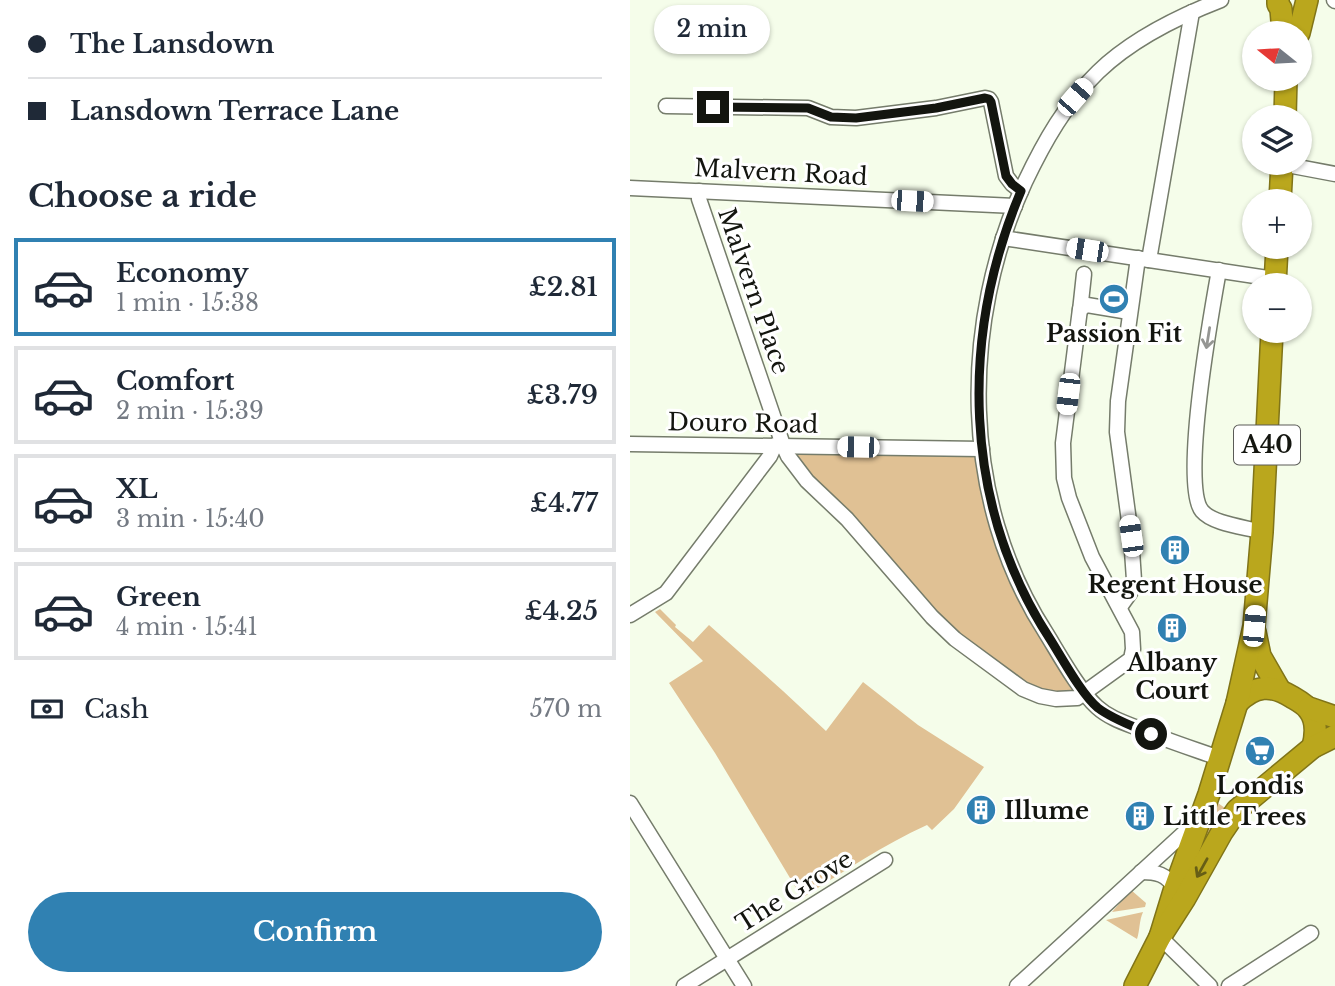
<!DOCTYPE html>
<meta charset="utf-8">
<style>
body{margin:0;font-family:"Libre Baskerville",serif;background:#f2f2f3;color:#1f2937;height:100vh;display:flex;flex-direction:column;font-size:26px;white-space:nowrap}
*{box-sizing:border-box;margin:0}
p{font-size:23px;color:#747a83}
.icon{flex:none;width:38px;height:38px;fill:none;stroke:currentColor;stroke-width:2;stroke-linecap:round;stroke-linejoin:round}
.map{position:relative;flex:1;overflow:hidden}
.details{display:flex;flex-direction:column;background:#fff;width:630px}
.details>*{flex:none}
.guide{display:grid;align-content:center;height:154px;padding:0 28px;background:#fff}
.needle{width:46px;rotate:288deg}
.controls{position:absolute;left:612px;top:21px;display:grid;gap:14px}
.controls a{display:grid;place-items:center;width:70px;height:70px;border-radius:50%;background:#fff;box-shadow:0 2px 5px #0004;font-size:35px}
.end{position:absolute;width:32px;height:32px;margin:-16px;border:9px solid #13150f;background:#fff;box-shadow:0 0 0 4px #fff}
.from{border-radius:50%}
.bubble{position:absolute;height:49px;border-radius:24px;background:#fff;box-shadow:0 2px 5px #0004;font-size:23px;font-weight:600;line-height:49px;text-align:center}
.car{position:absolute;width:21px;height:42px;margin:-21px -10px;border-radius:9px;box-shadow:0 0 5px 2px #0007;background:linear-gradient(#fff 24%,#345 0 40%,#fff 0 76%,#345 0 86%,#fff 0)}
.guide b{display:flex;align-items:center;gap:24px;height:66px;font-size:26px}
.guide b+b{border-top:2px solid #e0e1e3}
.guide i{width:18px;height:18px;background:#1f2937}
ul{padding:0;list-style:none}
li{display:flex;align-items:center;gap:21px;height:98px;margin:0 14px 10px;padding:0 14px;border:4px solid #e0e1e3;border-radius:0px}
li div{flex:1}
li b{display:block;font-size:26px}
li em{font-style:normal;font-weight:600}
li.current{border-color:#3081b2}
li>.icon{width:63px;height:63px;stroke-width:1.5}
h2{padding:0 28px;font-size:32px;line-height:84px}
.pay{display:flex;align-items:center;gap:18px;height:77px;padding:0 28px;font-size:26px}
.pay p{margin-inline-start:auto}
.button{display:flex;gap:14px;margin-top:auto;padding:14px 28px}
.button a{flex:1;height:80px;border-radius:42px;background:#3081b2;color:#fff;font-size:28px;font-weight:600;line-height:80px;text-align:center}
main{display:flex;flex:1;min-height:0}
.map>svg:first-child{display:block}
.green{fill:#e0c194}
.lines{fill:none;stroke-linecap:round;stroke-linejoin:round}
.minor-casing{stroke:#757c6b;stroke-width:17}
.highway-casing{stroke:#807418;stroke-width:24}
.minor{stroke:#fff;stroke-width:14}
.highway{stroke:#baa71d;stroke-width:21}
.oneway{stroke:#959693}
.oneway2{stroke:#665e16}
.route{stroke:#13150f;stroke-width:9}
.labels{text-anchor:middle;dominant-baseline:central;stroke-width:6;stroke-linejoin:round;paint-order:stroke}
.shield{fill:#fff;stroke:#5a5b57;stroke-width:2}
.shield-label{font-size:23px;font-weight:bold;fill:#13150f}
.street-label{font-size:24px;fill:#13150f;stroke:#fff}
.poi-label{font-size:24px;font-weight:bold;fill:#13150f;stroke:#fff}
</style>
<main>
<section class="details">
<div class="guide">
<b><i class="from"></i>The Lansdown</b>
<b><i></i>Lansdown Terrace Lane</b>
</div>
<h2>Choose a ride</h2>
<ul>
<li class="current"><svg class="icon" aria-label="car" viewBox="0 0 24 24"><path d="M5 17H2v-5l4-1 3-4h7l3 4 3 1v5h-3M9 17h6M6 11h13"/><circle cx="7" cy="17" r="2"/><circle cx="17" cy="17" r="2"/></svg><div><b>Economy</b><p>1 min · 15:38</p></div><em>£2.81</em></li>
<li><svg class="icon" aria-label="car" viewBox="0 0 24 24"><path d="M5 17H2v-5l4-1 3-4h7l3 4 3 1v5h-3M9 17h6M6 11h13"/><circle cx="7" cy="17" r="2"/><circle cx="17" cy="17" r="2"/></svg><div><b>Comfort</b><p>2 min · 15:39</p></div><em>£3.79</em></li>
<li><svg class="icon" aria-label="car" viewBox="0 0 24 24"><path d="M5 17H2v-5l4-1 3-4h7l3 4 3 1v5h-3M9 17h6M6 11h13"/><circle cx="7" cy="17" r="2"/><circle cx="17" cy="17" r="2"/></svg><div><b>XL</b><p>3 min · 15:40</p></div><em>£4.77</em></li>
<li><svg class="icon" aria-label="car" viewBox="0 0 24 24"><path d="M5 17H2v-5l4-1 3-4h7l3 4 3 1v5h-3M9 17h6M6 11h13"/><circle cx="7" cy="17" r="2"/><circle cx="17" cy="17" r="2"/></svg><div><b>Green</b><p>4 min · 15:41</p></div><em>£4.25</em></li>
</ul>
<div class="pay"><svg class="icon" aria-label="cash" viewBox="0 0 24 24"><path d="M3 7h18v10H3z"/><circle cx="12" cy="12" r="2"/></svg>Cash<p>570 m</p></div>
<div class="button"><a>Confirm</a></div>
</section>
<div class="map">
<svg width="705" height="986" viewBox="0 0 705 986">
<rect width="100%" height="100%" fill="#f5fdea"/>
<g class="green">
<polygon points="153,445 352,449 371,537 454,692 410,696 325,639"/>
<path d="M30 609 46 625 45 627 63 642 79 625 153 691 196 731 233 682 288 725 354 767 324 809 302 830 297 825C253 845 213 872 172 898L85 753 39 683 73 661 25 612Z"/>
<polygon points="585,801 595,808 580,831 567,859"/>
<polygon points="501,890 516,903 515,907 482,912"/>
<path d="M513 912C509 921 510 930 507 939L476 920Z"/>
</g>
<g class="lines">
<g class="minor-casing">
<g id="minor">
<polyline points="704,0 705,1"/>
<polyline points="36,106 178,108 201,117 226,118 306,108 355,98 359,99 361,102 376,176 382,184 391,191"/>
<polyline points="652,164 705,174"/>
<polyline points="0,188 385,206"/>
<polyline points="69,191 69,199 153,445 158,456 177,481 217,519 302,617 325,639 393,689 410,696 426,699 447,698 501,659 503,649 502,632 462,557 439,498 434,478 433,443 450,309 457,305 499,312"/>
<polyline points="373,238 645,279"/>
<polyline points="519,260 562,12"/>
<path d="M589 270C582 309 550 485 572 511 583 524 615 527 632 532"/>
<polyline points="450,311 454,274"/>
<polyline points="0,444 352,449"/>
<polyline points="490,607 500,593 504,580 501,536 487,432 488,401 508,258"/>
<polyline points="0,615 36,593 140,456 145,445"/>
<path d="M589 758C561 748 532 739 505 727 492 722 478 717 467 707 450 692 429 654 416 633 330 500 330 323 395 182 414 142 436 103 468 72 502 39 547 17 591 0"/>
<polyline points="0,803 114,986"/>
<path d="M511 872C527 872 536 874 545 888"/>
<polyline points="530,937 580,986"/>
<polyline points="54,986 255,860"/>
<polyline points="387,986 567,821"/>
<polyline points="599,986 681,933"/>
</g>
</g>
<g class="highway-casing">
<g id="highway">
<polyline points="648,0 648,4 651,9 653,33"/>
<polyline points="669,33 677,0"/>
<polyline points="655,117 656,79"/>
<polyline points="650,201 652,163"/>
<polyline points="645,285 647,247"/>
<polyline points="625,632 630,656 649,689"/>
<path d="M607 703C625 685 641 684 662 697 667 700 675 704 679 710 687 720 686 735 683 747"/>
<polyline points="679,708 705,717"/>
<polyline points="530,937 545,888 579,794 607,703 624,626 632,532 642,331"/>
<polyline points="505,986 530,937 555,898 592,832 607,810 683,747 705,736"/>
</g>
</g>
<use href="#minor" class="minor"/>
<use href="#highway" class="highway"/>
</g>
<defs><path id="oneway-shaft" d="M-6 0H5M1.5-3L5.5 0L1.5 3" fill="none" stroke-width="1.6" stroke-linecap="round" stroke-linejoin="round" transform="scale(1.75)"/></defs>
<use class="oneway" href="#oneway-shaft" transform="translate(578 338) rotate(99)"/>
<use class="oneway2" href="#oneway-shaft" transform="translate(572 868) rotate(119)"/>
<g class="lines">
<path class="route" d="M83 107 178 108 201 117 226 118 306 108 355 98 359 99 361 102 376 176 382 184 391 191C330 336 332 504 420 639 432 658 452 695 468 708 484 720 503 726 521 734"/>
</g>
<defs>
<g id="stadium-disc" transform="scale(1.575)"><circle r="9.5" fill="#3081b2" stroke="#fff"/><path d="M0-5a6.5 5 0 1 0 0 10a6.5 5 0 1 0 0-10ZM-3.5-1.8h7v3.6h-7Z" fill="#fff"/></g>
<g id="building-disc" transform="scale(1.575)"><circle r="9.5" fill="#3081b2" stroke="#fff"/><path d="M-4-6H4V6H1V3H-1V6H-4ZM-2.5-4.3h1.7v1.8h-1.7ZM.8-4.3h1.7v1.8H.8ZM-2.5-1h1.7V.8h-1.7ZM.8-1h1.7V.8H.8Z" fill="#fff"/></g>
<g id="supermarket-disc" transform="scale(1.575)"><circle r="9.5" fill="#3081b2" stroke="#fff"/><path d="M-6-5.5h2.5l.6 2H6L4.5 2H-2.5L-4.4-4H-6ZM-1.5 3.2a1.3 1.3 0 1 0 .1 0ZM3 3.2a1.3 1.3 0 1 0 .1 0Z" fill="#fff"/></g>
</defs>
<g fill-rule="evenodd">
<use href="#stadium-disc" x="484" y="299"/>
<use href="#building-disc" x="545" y="550"/>
<use href="#building-disc" x="542" y="628"/>
<use href="#supermarket-disc" x="630" y="751"/>
<use href="#building-disc" x="351" y="810"/>
<use href="#building-disc" x="510" y="816"/>
</g>
<g class="labels">
<rect class="shield" x="604" y="425.5" width="66" height="39" rx="5"/>
<g class="shield-label">
<text x="637" y="445">A40</text>
</g>
<g class="street-label">
<text transform="translate(151 172) rotate(3)">Malvern Road</text>
<text transform="translate(124 291) rotate(71)">Malvern Place</text>
<text transform="translate(113 423) rotate(1)">Douro Road</text>
<text transform="translate(164 891) rotate(-32)">The Grove</text>
</g>
<g class="poi-label">
<text x="484" y="333">Passion Fit</text>
<text x="545" y="584">Regent House</text>
<text x="542" y="662">Albany<tspan x="542" dy="28">Court</tspan></text>
<text x="630" y="785">Londis</text>
<text x="374" y="810" text-anchor="start">Illume</text>
<text x="533" y="816" text-anchor="start">Little Trees</text>
</g>
</g>
</svg>
<div class="controls">
<a><svg class="needle" viewBox="-14 -14 28 28"><path d="M0-13l5 13h-10z" fill="#e53935"/><path d="M0 13l5-13h-10z" fill="#747a83"/></svg></a>
<a><svg class="icon" aria-label="layers" viewBox="0 0 24 24"><path d="M12 4l9 5-9 5-9-5zM3 14l9 5 9-5"/></svg></a>
<a>+</a>
<a>−</a>
</div>
<i class="end from" style="left:521px;top:734px"></i>
<i class="end" style="left:83px;top:107px"></i>
<div class="bubble" style="left:24px;top:5px;width:116px">2 min</div>
<i class="car" style="left:445px;top:97px;rotate:41deg"></i>
<i class="car" style="left:282px;top:201px;rotate:93deg"></i>
<i class="car" style="left:457px;top:250px;rotate:279deg"></i>
<i class="car" style="left:438px;top:394px;rotate:187deg"></i>
<i class="car" style="left:228px;top:447px;rotate:271deg"></i>
<i class="car" style="left:501px;top:536px;rotate:352deg"></i>
<i class="car" style="left:624px;top:626px;rotate:5deg"></i>
</div>
</main>
